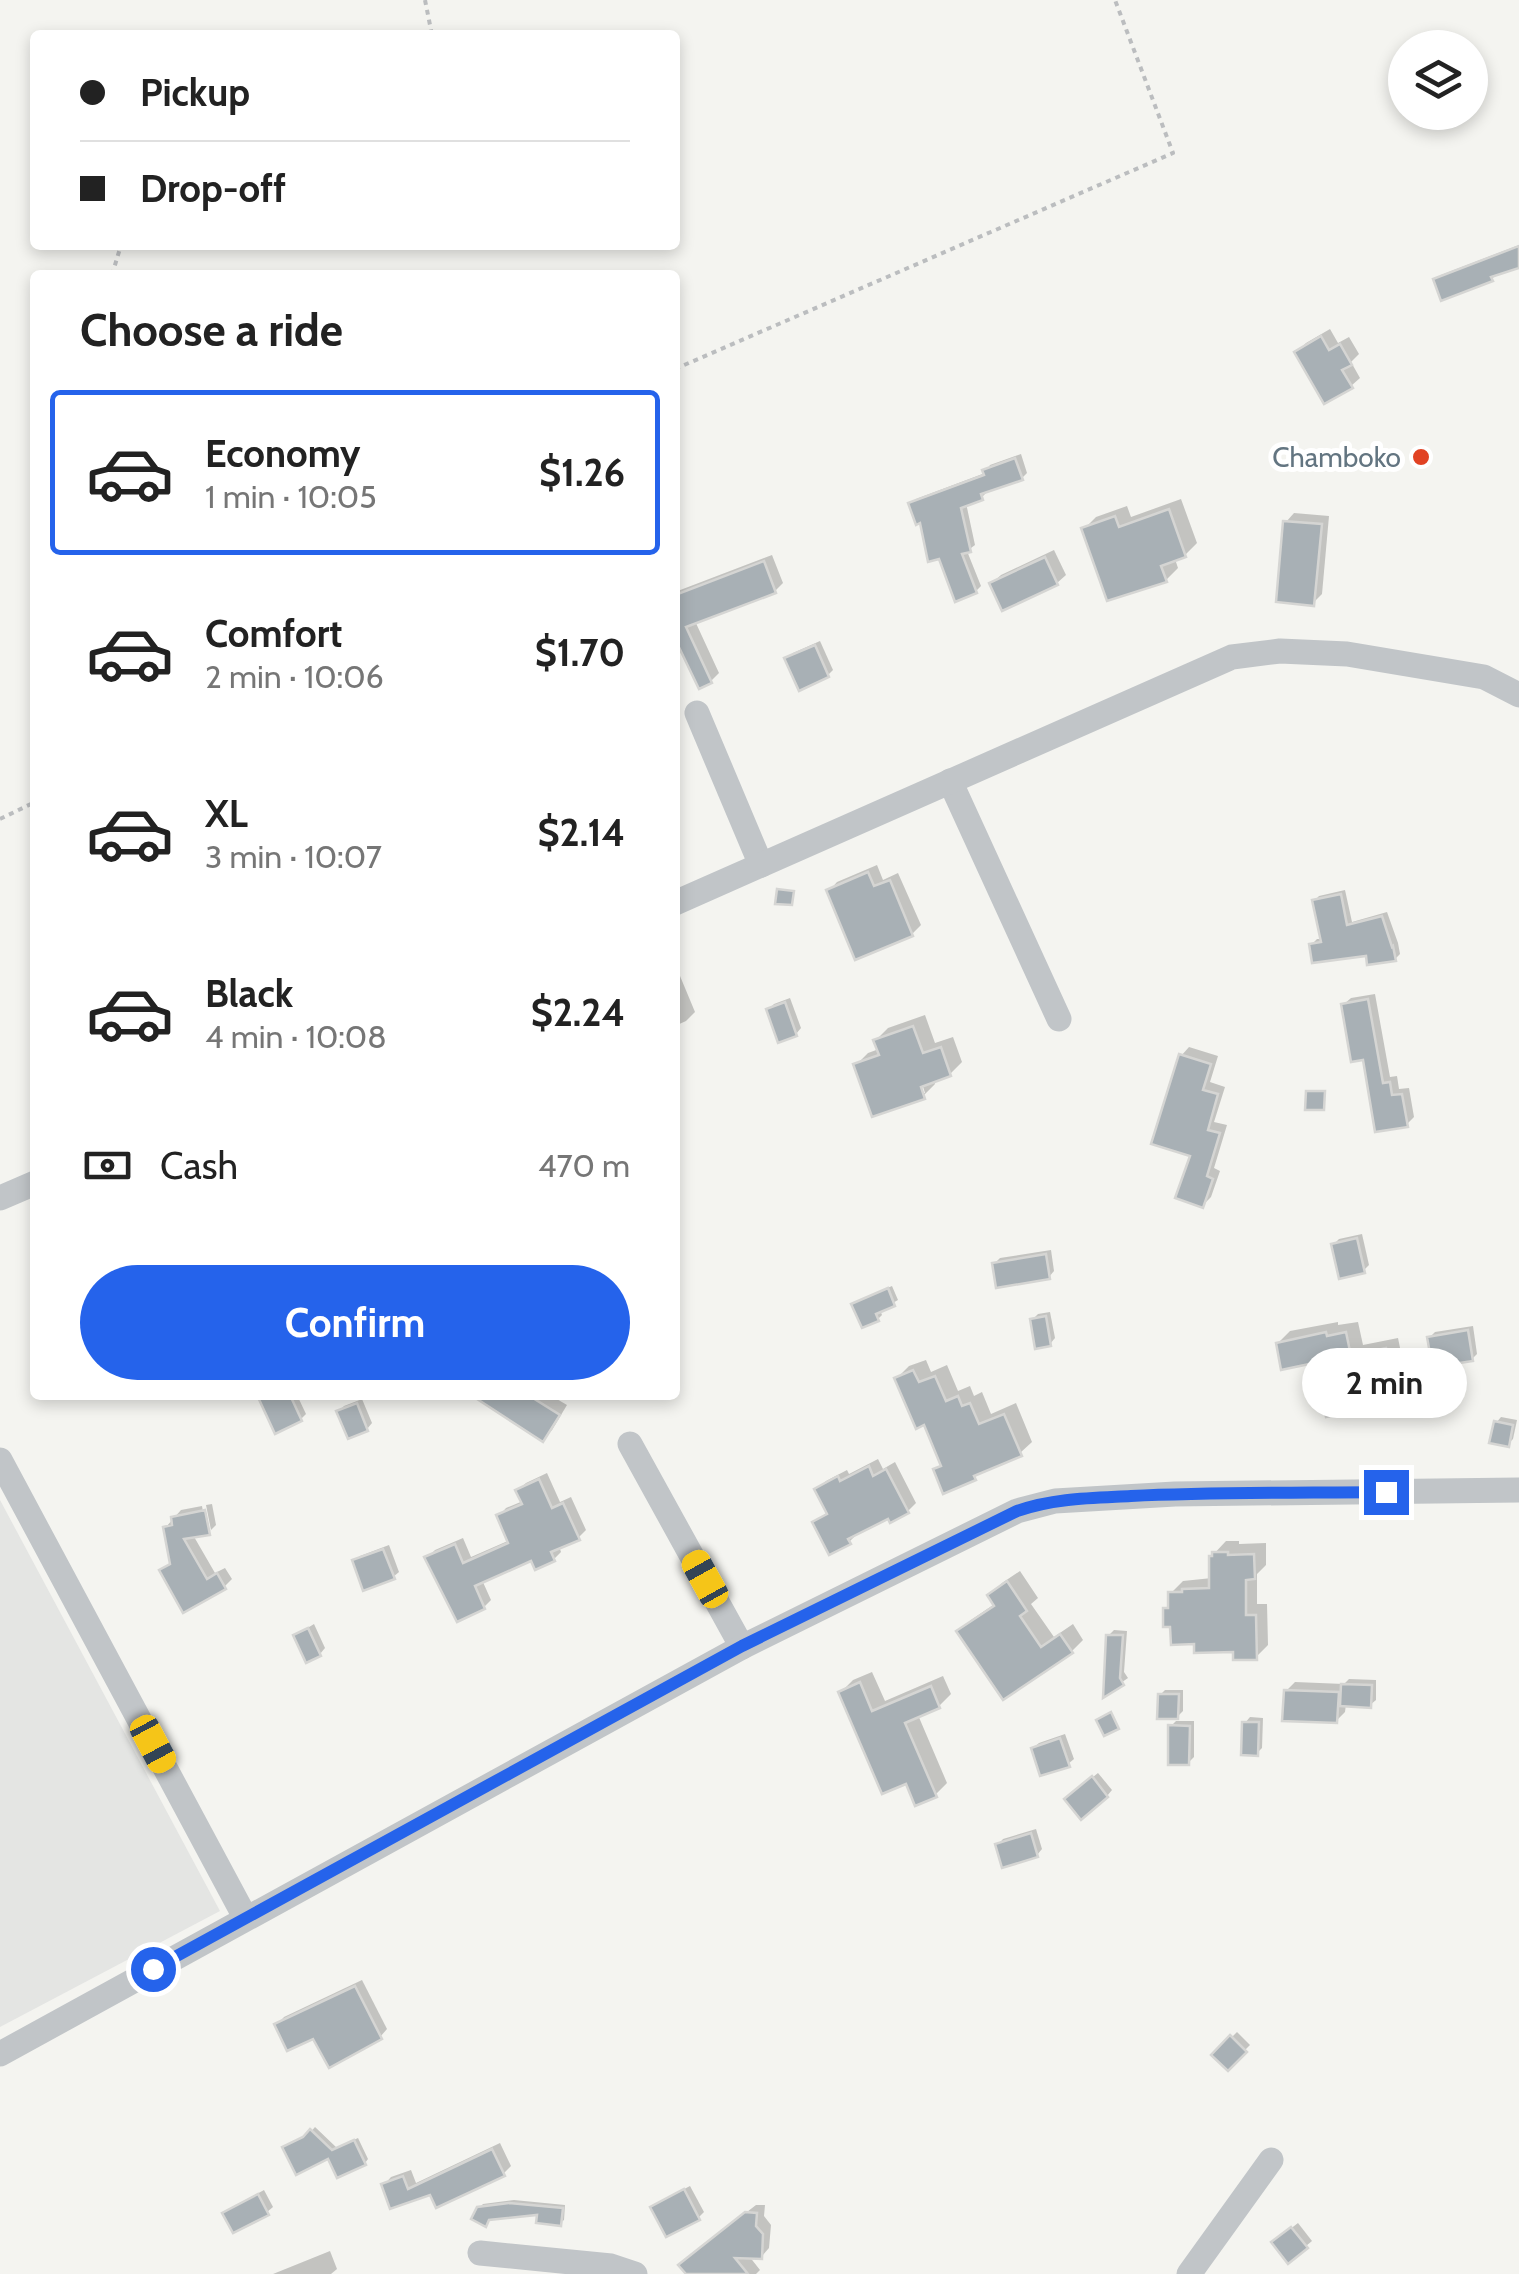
<!DOCTYPE html>
<meta charset="utf-8">
<style>
body{margin:0;font-family:Cabin,sans-serif;background:#f2f2f2;color:#222;height:100vh;display:flex;flex-direction:column;font-size:38px;white-space:nowrap}
*{box-sizing:border-box;margin:0}
p{font-size:32px;color:#767676}
.icon{flex:none;width:55px;height:55px;fill:none;stroke:currentColor;stroke-width:2;stroke-linecap:round;stroke-linejoin:round}
.map{position:relative;flex:1;overflow:hidden}
.panel{position:absolute;left:30px;top:270px;width:650px;height:1130px;display:flex;flex-direction:column;background:#fff;border-radius:10px;box-shadow:0 5px 15px #0003}
.panel>*{flex:none}
.top-card{position:absolute;left:30px;top:30px;width:650px;height:220px;border-radius:10px;box-shadow:0 5px 15px #0003;display:grid;align-content:center;height:220px;padding:0 50px;background:#fff}
.tools{position:absolute;left:1388px;top:30px;display:grid;gap:20px}
.tools a{display:grid;place-items:center;width:100px;height:100px;border-radius:50%;background:#fff;box-shadow:0 5px 15px #0003;font-size:50px}
.end{position:absolute;width:45px;height:45px;margin:-22px;border:12px solid #2563eb;background:#fff;box-shadow:0 0 0 5px #fff}
.from{border-radius:50%}
.bubble{position:absolute;height:70px;border-radius:35px;background:#fff;box-shadow:0 5px 15px #0003;font-size:32px;font-weight:700;line-height:70px;text-align:center}
.car{position:absolute;width:30px;height:60px;margin:-30px -15px;border-radius:12px;box-shadow:0 0 8px 2px #0007;background:linear-gradient(#f5c518 24%,#345 0 40%,#f5c518 0 76%,#345 0 86%,#f5c518 0)}
.top-card b{display:flex;align-items:center;gap:35px;height:95px;font-size:38px}
.top-card b+b{border-top:2px solid #e0e0e0}
.top-card i{width:25px;height:25px;background:#222}
ul{padding:0;list-style:none}
li{display:flex;align-items:center;gap:30px;height:165px;margin:0 20px 15px;padding:0 30px;border:5px solid transparent;border-radius:10px}
li div{flex:1}
li b{display:block;font-size:38px}
li em{font-style:normal;font-weight:700}
li.active{border-color:#2563eb}
li>.icon{width:90px;height:90px;stroke-width:1.5}
h2{padding:0 50px;font-size:45px;line-height:120px}
.pay{display:flex;align-items:center;gap:25px;height:110px;padding:0 50px;font-size:38px}
.pay p{margin-inline-start:auto}
.cta{display:flex;gap:20px;margin-top:auto;padding:20px 50px}
.cta a{flex:1;height:115px;border-radius:60px;background:#2563eb;color:#fff;font-size:40px;font-weight:700;line-height:115px;text-align:center}
.map>svg:first-child{display:block}
.built{fill:#e4e5e3}
.shadow{fill:#0003;fill-rule:evenodd}
.building{fill:#a8b0b5;stroke:#d5d5d3;stroke-width:2.5}
.lines{fill:none;stroke-linecap:round;stroke-linejoin:round}
.path{stroke:#bbbdbf;stroke-width:4;stroke-dasharray:5 5;stroke-linecap:butt}
.minor{stroke:#c1c5c8;stroke-width:25}
.route{stroke:#2563eb;stroke-width:12}
.poi-dot{fill:#e14223;stroke:#fff;stroke-width:4}
.labels{text-anchor:middle;dominant-baseline:central;stroke-width:10;stroke-linejoin:round;paint-order:stroke}
.poi-label{font-size:28px;fill:#637581;stroke:#fff;text-anchor:end}
</style>
<div class="map">
<svg width="1519" height="2274" viewBox="0 0 1519 2274">
<rect width="100%" height="100%" fill="#f4f4f0"/>
<polygon class="built" points="0,1500 220,1911 0,2027"/>
<g class="shadow">
<polygon points="1519,245 1519,266 1498,272 1492,279 1436,280 1441,275"/>
<polygon points="1330,329 1338,343 1349,337 1359,354 1351,362 1360,378 1351,386 1297,352 1306,343"/>
<polygon points="1021,454 1027,473 1022,478 986,490 987,492 981,498 966,503 975,545 967,551 981,586 976,591 940,556 922,520 911,504 916,499 985,473 990,465"/>
<polygon points="1181,499 1197,543 1185,555 1175,559 1178,568 1166,580 1084,529 1096,517 1127,506 1131,517"/>
<polygon points="1294,513 1329,516 1322,594 1313,603 1286,522"/>
<polygon points="1054,550 1066,575 1057,583 992,583 1001,575"/>
<polygon points="772,555 783,583 775,591 695,621 719,673 711,681 675,633 675,592"/>
<polygon points="820,641 833,670 828,675 787,659 793,653"/>
<polygon points="877,865 883,880 898,873 921,925 912,934 829,891 837,882"/>
<polygon points="1345,890 1352,922 1387,912 1398,943 1400,954 1395,959 1312,944 1317,939 1322,939 1314,901 1319,896"/>
<polygon points="675,964 695,1012 686,1021 675,1026"/>
<polygon points="1375,994 1390,1077 1397,1076 1399,1089 1409,1088 1414,1117 1407,1124 1366,1057 1343,1005 1351,998"/>
<polygon points="790,998 801,1028 796,1034 769,1009 774,1004"/>
<path d="M925 1015 935 1043 953 1037 962 1062 950 1074 934 1080 935 1084 923 1096 856 1065 868 1053 879 1049 876 1040 888 1028ZM919 1074 925 1093H920Z"/>
<polygon points="1189,1047 1218,1056 1210,1082 1225,1087 1214,1122 1227,1125 1214,1168 1220,1171 1211,1197 1202,1206 1193,1154 1181,1056"/>
<polygon points="1362,1234 1369,1265 1363,1271 1334,1244 1339,1239"/>
<polygon points="1051,1250 1054,1271 1049,1277 994,1264 1000,1258"/>
<polygon points="892,1286 898,1300 880,1310 882,1315 878,1319 854,1304 858,1301"/>
<polygon points="1050,1312 1055,1338 1050,1344 1032,1320 1038,1314"/>
<polygon points="1338,1322 1338,1325 1358,1322 1363,1345 1398,1338 1408,1387 1396,1399 1278,1343 1290,1331"/>
<polygon points="1473,1326 1477,1354 1472,1359 1447,1354 1430,1337 1435,1332"/>
<polygon points="926,1360 931,1372 947,1365 958,1391 970,1386 974,1396 982,1392 991,1414 1016,1403 1032,1442 1020,1453 983,1469 974,1478 936,1470 943,1463 926,1422 897,1378 909,1366"/>
<polygon points="259,1395 297,1395 306,1414 301,1419"/>
<polygon points="476,1395 550,1395 567,1405 552,1430 543,1439"/>
<polygon points="362,1399 372,1423 367,1429 339,1411 344,1406"/>
<polygon points="1501,1417 1517,1420 1513,1439 1508,1444 1496,1423"/>
<polygon points="878,1459 883,1469 895,1462 916,1503 908,1511 889,1515 858,1533 849,1542 815,1522 829,1511 817,1489 826,1481 847,1470 849,1474"/>
<polygon points="547,1473 560,1502 571,1497 586,1530 578,1538 559,1546 561,1552 554,1559 533,1558 482,1580 491,1600 484,1607 427,1558 435,1550 463,1538 471,1557 510,1540 499,1516 506,1508 523,1501 518,1490 526,1483"/>
<polygon points="212,1504 216,1525 211,1530 206,1505"/>
<polygon points="202,1506 206,1530 211,1530 193,1535 215,1573 225,1568 232,1579 224,1587 162,1571 173,1562 166,1527 181,1510"/>
<polygon points="1226,1541 1239,1541 1239,1544 1266,1543 1266,1565 1257,1574 1257,1604 1267,1604 1268,1645 1256,1657 1235,1649 1196,1642 1172,1625 1165,1609 1171,1604 1171,1593 1183,1581 1212,1578 1211,1557"/>
<polygon points="389,1545 399,1572 393,1577 355,1561 360,1556"/>
<polygon points="1020,1571 1038,1598 1031,1604 1054,1637 1073,1624 1083,1640 1072,1651 1004,1697 959,1631 971,1620 996,1603 990,1595 1002,1583"/>
<polygon points="314,1624 325,1648 320,1654 296,1635"/>
<polygon points="1114,1630 1127,1631 1124,1672 1128,1678 1106,1693 1109,1635"/>
<polygon points="872,1672 885,1701 943,1676 951,1694 939,1706 918,1715 947,1783 935,1795 907,1781 841,1692 853,1680"/>
<polygon points="1349,1679 1376,1680 1376,1700 1370,1705 1346,1704 1345,1712 1336,1721 1286,1691 1295,1682 1344,1684"/>
<polygon points="1165,1690 1183,1690 1183,1711 1177,1717 1160,1695"/>
<polygon points="1250,1717 1263,1718 1262,1748 1257,1753 1245,1723"/>
<polygon points="1176,1721 1194,1721 1194,1757 1188,1763 1171,1726"/>
<polygon points="1065,1734 1074,1759 1068,1764 1033,1748 1039,1743"/>
<polygon points="1098,1773 1112,1790 1107,1796 1072,1794"/>
<polygon points="1036,1829 1042,1849 1037,1855 998,1845 1003,1839"/>
<polygon points="362,1980 387,2029 380,2037 314,2036 277,2025 284,2017"/>
<polygon points="1237,2032 1250,2045 1228,2067 1215,2054"/>
<polygon points="315,2127 337,2148 358,2138 368,2159 365,2163 285,2147 309,2134"/>
<polygon points="500,2143 511,2166 503,2174 431,2192 391,2206 384,2185 391,2177 411,2170 416,2183"/>
<polygon points="690,2186 704,2212 698,2218 653,2207 659,2202"/>
<polygon points="264,2190 273,2207 267,2212 225,2213 231,2208"/>
<polygon points="514,2200 565,2205 564,2220 560,2223 540,2212 479,2208 483,2204"/>
<polygon points="756,2205 765,2205 764,2216 771,2225 769,2248 761,2257 749,2256 760,2270 756,2274 689,2274 690,2256"/>
<polygon points="1298,2223 1312,2241 1306,2246 1280,2237"/>
<polygon points="330,2251 337,2269 331,2274 273,2274"/>
</g>
<g class="building">
<polygon points="1519,246 1519,268 1491,277 1493,281 1441,301 1433,279"/>
<polygon points="1321,336 1329,350 1340,344 1352,365 1342,370 1353,388 1324,404 1294,352"/>
<polygon points="1015,458 1023,480 981,494 983,500 961,508 971,552 962,554 977,593 955,602 939,559 928,562 920,523 916,525 908,503 984,475 982,470"/>
<polygon points="1169,509 1186,557 1161,566 1167,582 1107,601 1081,528 1115,516 1119,527"/>
<polygon points="1283,521 1322,524 1314,606 1276,602"/>
<polygon points="1045,557 1058,585 1002,611 989,583"/>
<polygon points="764,561 776,593 686,627 712,683 699,689 675,639 675,595"/>
<polygon points="815,645 829,677 799,691 784,658"/>
<polygon points="868,872 874,886 890,880 913,936 855,960 826,890"/>
<polygon points="777,889 794,891 792,905 775,904"/>
<polygon points="1341,894 1347,925 1382,916 1392,947 1393,946 1396,961 1367,965 1366,956 1312,963 1309,944 1321,942 1312,900"/>
<polygon points="1368,999 1383,1083 1390,1082 1392,1095 1402,1094 1408,1127 1375,1132 1363,1060 1351,1062 1341,1004"/>
<polygon points="785,1002 797,1036 778,1043 766,1009"/>
<polygon points="913,1026 923,1053 941,1047 951,1076 921,1087 925,1099 872,1117 853,1064 879,1055 873,1040"/>
<polygon points="1179,1054 1211,1064 1203,1090 1218,1094 1208,1130 1220,1133 1207,1176 1213,1179 1203,1208 1175,1198 1190,1156 1151,1144"/>
<polygon points="1306,1091 1325,1091 1324,1110 1305,1110"/>
<polygon points="1357,1238 1365,1273 1339,1279 1331,1244"/>
<polygon points="1046,1254 1050,1279 996,1288 992,1263"/>
<polygon points="888,1288 895,1306 876,1314 879,1321 862,1328 851,1304"/>
<polygon points="1046,1316 1051,1346 1035,1349 1030,1319"/>
<polygon points="1468,1330 1473,1361 1446,1365 1445,1357 1431,1359 1427,1337"/>
<polygon points="1326,1332 1327,1336 1346,1332 1351,1356 1386,1348 1397,1402 1326,1417 1314,1363 1281,1370 1276,1343"/>
<polygon points="913,1370 919,1382 935,1376 946,1401 958,1396 962,1406 970,1403 979,1424 1004,1414 1022,1456 974,1476 976,1480 943,1494 933,1469 941,1466 924,1425 916,1429 894,1378"/>
<polygon points="257,1395 290,1395 302,1421 275,1434"/>
<polygon points="471,1395 528,1395 560,1415 543,1442"/>
<polygon points="357,1403 368,1431 348,1439 336,1411"/>
<polygon points="1494,1421 1513,1425 1509,1447 1489,1443"/>
<polygon points="869,1466 873,1476 886,1469 909,1513 890,1523 888,1519 848,1539 851,1544 829,1555 812,1522 827,1514 814,1489 838,1476 840,1481"/>
<polygon points="539,1479 552,1508 563,1503 580,1540 551,1552 555,1561 535,1570 531,1561 475,1586 485,1609 457,1622 424,1557 455,1544 463,1563 508,1543 496,1515 522,1504 515,1490"/>
<polygon points="205,1510 210,1535 184,1539 207,1579 217,1573 226,1589 183,1613 159,1570 170,1564 163,1527 172,1525 171,1517"/>
<polygon points="383,1549 395,1579 363,1591 352,1560"/>
<polygon points="1212,1552 1228,1552 1228,1555 1254,1554 1255,1579 1246,1580 1246,1615 1256,1615 1257,1660 1233,1660 1233,1652 1194,1653 1194,1644 1171,1645 1170,1627 1163,1627 1163,1608 1168,1608 1168,1592 1182,1592 1182,1589 1209,1588 1209,1556 1212,1556"/>
<polygon points="1007,1581 1027,1611 1020,1616 1041,1647 1060,1634 1073,1653 1003,1700 956,1631 994,1606 987,1595"/>
<polygon points="308,1628 321,1656 306,1663 293,1635"/>
<polygon points="1106,1635 1123,1635 1120,1678 1124,1685 1103,1698"/>
<polygon points="860,1682 872,1711 931,1686 940,1708 905,1723 937,1797 915,1806 906,1784 882,1794 838,1692"/>
<polygon points="1341,1684 1372,1685 1371,1708 1340,1706"/>
<polygon points="1284,1690 1339,1692 1337,1723 1282,1721"/>
<polygon points="1158,1694 1179,1694 1178,1719 1157,1719"/>
<polygon points="1111,1712 1119,1729 1104,1736 1096,1720"/>
<polygon points="1242,1722 1259,1722 1258,1756 1241,1755"/>
<polygon points="1168,1725 1190,1726 1189,1765 1168,1765"/>
<polygon points="1060,1738 1070,1767 1040,1776 1031,1748"/>
<polygon points="1092,1776 1108,1797 1081,1820 1064,1799"/>
<polygon points="1031,1833 1038,1857 1002,1868 995,1844"/>
<polygon points="355,1986 382,2039 329,2068 313,2039 287,2051 274,2024"/>
<polygon points="1230,2035 1247,2052 1228,2071 1211,2055"/>
<polygon points="310,2129 332,2150 354,2140 366,2165 337,2178 328,2159 296,2175 282,2147 303,2137"/>
<polygon points="492,2149 505,2176 436,2208 430,2195 390,2209 381,2184 403,2176 408,2189"/>
<polygon points="684,2189 700,2220 666,2237 650,2207"/>
<polygon points="258,2194 269,2215 233,2233 222,2213"/>
<polygon points="509,2203 563,2208 561,2226 536,2223 537,2215 489,2220 486,2227 471,2219 477,2207"/>
<polygon points="745,2212 757,2213 756,2226 763,2234 762,2259 735,2258 748,2274 686,2274 678,2265"/>
<polygon points="1291,2227 1308,2248 1288,2264 1271,2242"/>
</g>
<g class="lines">
<g class="path">
<polyline points="425,0 432,35"/>
<polyline points="112,275 121,245"/>
<polyline points="675,369 1173,153 1115,0"/>
<polyline points="0,819 35,802"/>
</g>
<g class="minor">
<polyline points="697,713 761,865"/>
<polyline points="950,781 1059,1019"/>
<polyline points="675,903 1232,657 1280,651 1347,654 1484,677 1519,695"/>
<polyline points="0,1198 35,1183"/>
<polyline points="630,1444 742,1647"/>
<polyline points="0,1460 245,1917"/>
<polyline points="0,2054 742,1647 1017,1511 1055,1501 1175,1494 1519,1490"/>
<polyline points="480,2253 611,2266 635,2274"/>
<polyline points="1189,2274 1271,2160"/>
</g>
</g>
<g class="lines">
<path class="route" d="M153 1969 742 1646 1017 1511C1054 1498 1092 1498 1131 1496 1216 1492 1301 1493 1386 1492"/>
</g>
<circle class="poi-dot" cx="1421" cy="457" r="10"/>
<g class="labels">
<g class="poi-label">
<text x="1401" y="457">Chamboko</text>
</g>
</g>
</svg>
<div class="tools">
<a><svg class="icon" aria-label="layers" viewBox="0 0 24 24"><path d="M12 4l9 5-9 5-9-5zM3 14l9 5 9-5"/></svg></a>
</div>
<i class="end from" style="left:153px;top:1969px"></i>
<i class="end" style="left:1386px;top:1492px"></i>
<div class="bubble" style="left:1302px;top:1348px;width:165px">2 min</div>
<i class="car" style="left:705px;top:1579px;rotate:331deg"></i>
<i class="car" style="left:153px;top:1744px;rotate:152deg"></i>
<div class="top-card">
<b><i class="from"></i>Pickup</b>
<b><i></i>Drop-off</b>
</div>
<section class="panel">
<h2>Choose a ride</h2>
<ul>
<li class="active"><svg class="icon" aria-label="car" viewBox="0 0 24 24"><path d="M5 17H2v-5l4-1 3-4h7l3 4 3 1v5h-3M9 17h6M6 11h13"/><circle cx="7" cy="17" r="2"/><circle cx="17" cy="17" r="2"/></svg><div><b>Economy</b><p>1 min · 10:05</p></div><em>$1.26</em></li>
<li><svg class="icon" aria-label="car" viewBox="0 0 24 24"><path d="M5 17H2v-5l4-1 3-4h7l3 4 3 1v5h-3M9 17h6M6 11h13"/><circle cx="7" cy="17" r="2"/><circle cx="17" cy="17" r="2"/></svg><div><b>Comfort</b><p>2 min · 10:06</p></div><em>$1.70</em></li>
<li><svg class="icon" aria-label="car" viewBox="0 0 24 24"><path d="M5 17H2v-5l4-1 3-4h7l3 4 3 1v5h-3M9 17h6M6 11h13"/><circle cx="7" cy="17" r="2"/><circle cx="17" cy="17" r="2"/></svg><div><b>XL</b><p>3 min · 10:07</p></div><em>$2.14</em></li>
<li><svg class="icon" aria-label="car" viewBox="0 0 24 24"><path d="M5 17H2v-5l4-1 3-4h7l3 4 3 1v5h-3M9 17h6M6 11h13"/><circle cx="7" cy="17" r="2"/><circle cx="17" cy="17" r="2"/></svg><div><b>Black</b><p>4 min · 10:08</p></div><em>$2.24</em></li>
</ul>
<div class="pay"><svg class="icon" aria-label="cash" viewBox="0 0 24 24"><path d="M3 7h18v10H3z"/><circle cx="12" cy="12" r="2"/></svg>Cash<p>470 m</p></div>
<div class="cta"><a>Confirm</a></div>
</section>
</div>
